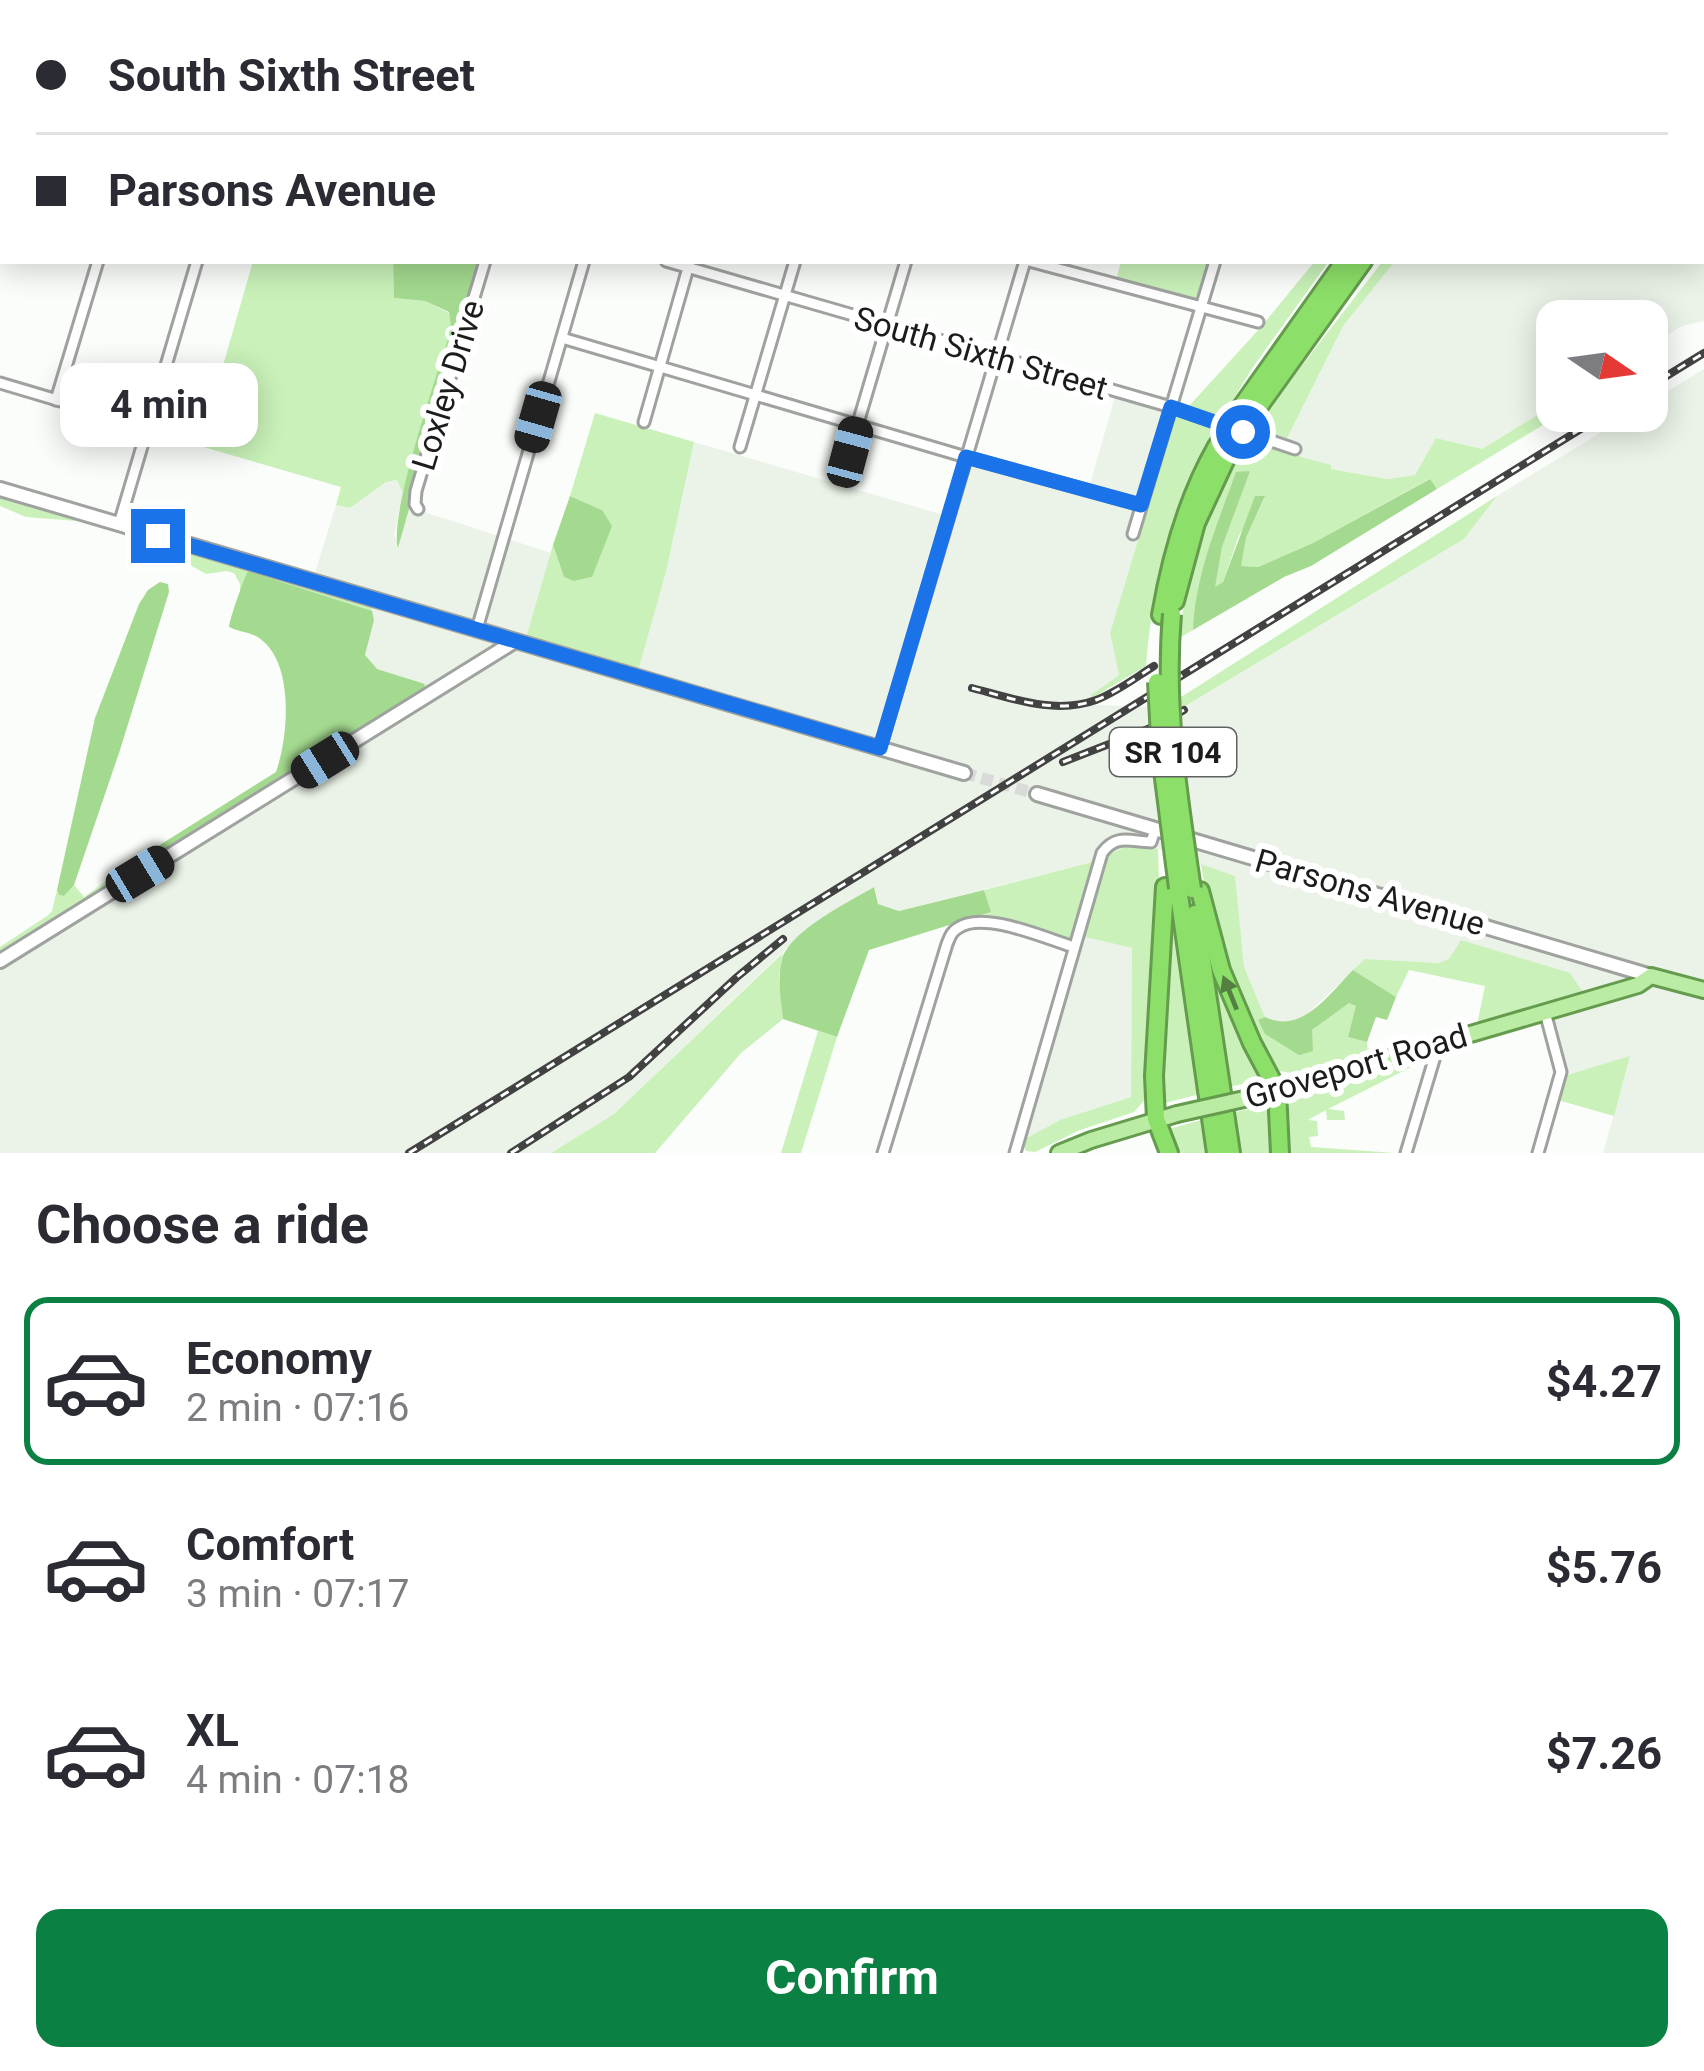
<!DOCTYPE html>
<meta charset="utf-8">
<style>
body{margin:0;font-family:Roboto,sans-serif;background:#f2f2f3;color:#2b2b33;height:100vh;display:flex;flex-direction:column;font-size:45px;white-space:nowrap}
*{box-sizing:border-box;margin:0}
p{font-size:39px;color:#7c7c81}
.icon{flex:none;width:66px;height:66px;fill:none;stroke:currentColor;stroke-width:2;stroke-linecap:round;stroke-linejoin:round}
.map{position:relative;height:1153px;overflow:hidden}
.details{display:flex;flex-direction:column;background:#fff;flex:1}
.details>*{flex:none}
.banner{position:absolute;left:0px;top:0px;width:1704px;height:264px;box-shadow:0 6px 30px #0003;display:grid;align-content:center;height:264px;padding:0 36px;background:#fff}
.needle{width:78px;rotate:103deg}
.buttons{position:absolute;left:1536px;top:300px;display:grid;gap:24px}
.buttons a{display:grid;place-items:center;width:132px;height:132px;border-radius:24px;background:#fff;box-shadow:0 6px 30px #0003;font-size:60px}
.end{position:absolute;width:54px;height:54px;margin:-27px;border:15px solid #1a73e8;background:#fff;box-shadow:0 0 0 6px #fff}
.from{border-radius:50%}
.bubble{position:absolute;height:84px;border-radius:24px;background:#fff;box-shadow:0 6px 30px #0003;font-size:39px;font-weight:700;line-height:84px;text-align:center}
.car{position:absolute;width:36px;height:72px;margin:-36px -18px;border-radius:15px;box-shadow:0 0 9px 3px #0007;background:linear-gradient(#222 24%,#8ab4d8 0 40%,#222 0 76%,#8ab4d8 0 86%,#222 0)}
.banner b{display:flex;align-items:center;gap:42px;height:114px;font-size:45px}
.banner b+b{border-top:3px solid #e1e1e2}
.banner i{width:30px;height:30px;background:#2b2b33}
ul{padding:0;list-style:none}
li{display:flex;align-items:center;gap:36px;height:168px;margin:0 24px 18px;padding:0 12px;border:6px solid transparent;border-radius:24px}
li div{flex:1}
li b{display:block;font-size:45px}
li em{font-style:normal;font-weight:700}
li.on{border-color:#0b8043}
li>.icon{width:108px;height:108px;stroke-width:1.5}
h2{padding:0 36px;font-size:54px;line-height:144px}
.action{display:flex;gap:24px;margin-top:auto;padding:24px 36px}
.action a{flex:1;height:138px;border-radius:24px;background:#0b8043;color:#fff;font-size:48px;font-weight:700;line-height:138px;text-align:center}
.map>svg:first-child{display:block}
.built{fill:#ebf3e8}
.green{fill:#c9f1b9}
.forest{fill:#a4da8f}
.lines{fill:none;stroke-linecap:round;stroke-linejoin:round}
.stream{stroke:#83b86e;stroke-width:3}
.secondary-tunnel{stroke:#d9dbd8;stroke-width:12;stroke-dasharray:12 6;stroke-linecap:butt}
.street-casing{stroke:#9fa29e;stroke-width:15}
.secondary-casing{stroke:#9fa29e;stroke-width:18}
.primary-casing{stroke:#649b4d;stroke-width:20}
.highway-casing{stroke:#649b4d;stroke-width:22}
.street{stroke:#fff;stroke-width:9}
.secondary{stroke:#fff;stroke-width:12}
.primary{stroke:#baeca4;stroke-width:14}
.highway{stroke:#8cdf68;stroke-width:16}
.rail-casing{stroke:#414241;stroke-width:8}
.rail{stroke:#fff;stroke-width:3;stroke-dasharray:9;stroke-linecap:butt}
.primary-bridge-casing{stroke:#649b4d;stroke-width:20;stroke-linecap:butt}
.highway-bridge-casing{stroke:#649b4d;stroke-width:22;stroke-linecap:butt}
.primary-bridge{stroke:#baeca4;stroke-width:14}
.highway-bridge{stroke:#8cdf68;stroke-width:16}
.oneway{fill:#547e42}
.route{stroke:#1a73e8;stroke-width:15}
.labels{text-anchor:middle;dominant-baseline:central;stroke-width:12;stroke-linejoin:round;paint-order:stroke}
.shield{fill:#fff;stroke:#5f605f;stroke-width:3}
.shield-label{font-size:30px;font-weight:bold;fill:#1b1c1b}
.street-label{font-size:33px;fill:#1b1c1b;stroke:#fff}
</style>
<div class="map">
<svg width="1704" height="1153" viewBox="0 0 1704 1153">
<rect width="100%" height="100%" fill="#fafdf9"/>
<g class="built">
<polygon points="1701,200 1704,201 1704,321 1682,326 1647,347 1647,321 1557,321 1557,403 1482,449 1436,438 1415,475 1387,479 1331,469 1246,442 1278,395 1383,261 1701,261"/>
<polygon points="1704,369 1704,1153 1603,1153 1630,1057 1564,1076 1547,1005 1450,958 1439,963 1365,959 1301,1020 1277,1023 1265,1017 1244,967 1234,876 1158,849 1128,845 1096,861 899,911 878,904 875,889 812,924 614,1114 551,1153 0,1153 0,968 437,697 425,684 377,669 365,655 374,620 311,586 336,505 350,508 386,482 398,480 403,493 394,535 399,545 409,507 551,553 524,648 635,681 666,572 694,442 947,516 966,457 1088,491 1117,390 1178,407 1110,633 1119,675 1091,695 1095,705 1182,708 1464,539 1497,496 1636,411 1647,411 1647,404"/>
<polygon points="1081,936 1132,948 1131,1097 1060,1120 1021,1141"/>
</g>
<g class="green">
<polygon points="253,261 393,261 394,298 425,301 449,313 451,329 403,493 397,480 386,482 350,508 336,505 341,487 200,446"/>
<polygon points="1121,261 1211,261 1198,303 1116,280"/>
<polygon points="1315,261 1329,261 1253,367 1221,419 1189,406 1261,327"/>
<polygon points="1383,261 1395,261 1343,326 1287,438 1255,427"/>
<path d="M1557 403V411H1566L1437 489 1429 479 1313 543 1258 567 1240 566 1246 538 1265 497 1239 535 1223 582 1214 588 1222 547 1249 472C1220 526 1196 566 1193 630L1179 638C1187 568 1208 503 1246 442L1331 465V469L1387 479 1415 475 1436 438 1482 449Z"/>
<polygon points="595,413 694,442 666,572 638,671 526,638 553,545 564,577 574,581 592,577 602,510 570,496"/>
<path d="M1176 414 1216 428C1175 502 1152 582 1146 666L1092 698 1091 695 1119 675 1110 633Z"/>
<polygon points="0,494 371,603 372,611 248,571 240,597 240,584 234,573 226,571 206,574 162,549 118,533 77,521 26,517 0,506"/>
<polygon points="1497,496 1464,539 1182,708 1178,699"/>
<polygon points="425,684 431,690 0,956 0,947 47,916 52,911 57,890 59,895 64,896 74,885 84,897 128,865 128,871 423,690"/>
<polygon points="1128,845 1158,849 1160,913 1148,1096 1134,1112 1080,1130 1035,1152 1026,1151 1021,1141 1060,1120 1131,1097 1132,948 1081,936 1107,856"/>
<polygon points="1096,861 1074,936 1066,941 998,920 974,918 991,912 984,890"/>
<path d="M1201 864 1235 876 1244 967 1265 1017 1258 1021 1312 1030 1348 1003 1357 1005 1348 1037 1367 1042 1368 1054 1292 1073 1273 1070C1243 1002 1212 937 1201 864Z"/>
<polygon points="1173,895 1200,1094 1161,1104 1161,1066"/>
<polygon points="1461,940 1570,973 1584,994 1477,1025 1485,986 1409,970 1396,997 1353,970 1365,959 1439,963 1450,958"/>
<polygon points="1208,947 1264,1079 1229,1087"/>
<polygon points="783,953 779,977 783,1019 741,1053 655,1153 551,1153 614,1114"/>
<polygon points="818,1031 837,1037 801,1153 781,1153"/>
<polygon points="1430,1053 1431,1057 1328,1109 1344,1111 1345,1120 1327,1120 1326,1110 1308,1120 1317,1121 1318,1136 1309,1137 1311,1147 1395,1153 1287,1153 1286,1109 1291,1102"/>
<polygon points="1630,1056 1614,1116 1558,1100 1564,1076"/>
<polygon points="1272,1103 1274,1153 1239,1153 1233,1113"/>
<polygon points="1205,1119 1209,1153 1175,1153 1169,1129"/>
</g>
<g class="forest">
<path d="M393 261H479L398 548C388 516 439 370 451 329L449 312 425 301 394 298Z"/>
<path d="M1250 471 1222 547 1215 587 1223 582 1255 496H1265L1246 538 1241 566 1258 567 1313 543 1430 479 1437 489 1311 566 1284 577 1193 630C1195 575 1218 523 1236 472Z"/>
<polygon points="570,496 602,510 612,526 592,577 574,581 564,577 553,545"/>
<path d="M248 571 372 611 374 620 365 655 377 669 425 684 423 690 127 873 128 865 276 772C288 738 294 669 264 642 255 632 241 633 229 627 230 618 243 581 248 571Z"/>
<polygon points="160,582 168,584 169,592 120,750 74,885 64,896 59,895 57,890 95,718 139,604 148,590"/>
<path d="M874 887 878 904 899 911 984 890 991 912 869 950 837 1037 783 1019C781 1000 777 979 782 960 789 931 849 902 874 887Z"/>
<path d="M1353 970 1396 997 1387 1020 1376 1017 1367 1042 1348 1037 1356 1006 1349 1003 1312 1030 1313 1051 1299 1055 1265 1034 1258 1020 1265 1017C1302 1035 1329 994 1353 970Z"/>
</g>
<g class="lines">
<polyline class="stream" points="645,3 650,0"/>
<polyline class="secondary-tunnel" points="964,773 1037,794"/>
<g class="street-casing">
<g id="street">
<polyline points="64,0 65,3"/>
<polyline points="164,0 164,3"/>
<polyline points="272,3 273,0"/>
<polyline points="382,3 383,0"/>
<polyline points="488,3 489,0"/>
<polyline points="871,3 872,0"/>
<polyline points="983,3 984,0"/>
<polyline points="1101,3 1102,0"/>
<polyline points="1292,3 1293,0"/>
<polyline points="1701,195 1704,196"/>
<polyline points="0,255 3,245"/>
<polyline points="666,261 1171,407 1295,449"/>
<polyline points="1029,261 1258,322"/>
<polyline points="562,338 966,457 1141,505"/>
<polyline points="0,383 148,427"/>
<polyline points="56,400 98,261"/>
<polyline points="644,422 690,261"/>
<polyline points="740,447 795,261"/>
<polyline points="842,477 906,261"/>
<polyline points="418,509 415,504 416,491 485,261"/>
<polyline points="119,524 197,261"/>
<polyline points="1133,534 1215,261"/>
<polyline points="477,629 584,261"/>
<polyline points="880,748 1025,261"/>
<path d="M883 1153 947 944C950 937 951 932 958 928 983 910 1047 939 1074 947"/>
<path d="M1015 1153 1102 853C1117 833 1131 842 1151 842L1155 830"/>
<polyline points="1406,1153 1439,1043"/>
<polyline points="1538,1153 1561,1072 1545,1012"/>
</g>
</g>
<g class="secondary-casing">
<g id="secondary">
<polyline points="0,489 964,773"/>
<polyline points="1037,794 1651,976"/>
<polyline points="0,961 515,641"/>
</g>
</g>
<g class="primary-casing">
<g id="primary">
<polyline points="1262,1095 1638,985 1651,976 1704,990"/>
<polyline points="1059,1153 1091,1140 1177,1114"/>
</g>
</g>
<g class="highway-casing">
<g id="highway">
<polyline points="1630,0 1633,3"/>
<polyline points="1448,3 1449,0"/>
<polyline points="1482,3 1483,0"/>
<polyline points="1496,3 1497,0"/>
<polyline points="1663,3 1664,0"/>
<polyline points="1240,409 1345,261"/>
<polyline points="1254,413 1363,261"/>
<polyline points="1175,601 1196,523 1229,452"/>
<path d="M1161 615C1171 557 1187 499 1216 448"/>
<polyline points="1165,887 1154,1076 1156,1119 1169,1153"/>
<polyline points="1178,888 1216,1153"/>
<polyline points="1200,891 1221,970 1252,1043 1277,1090 1280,1153"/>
<polyline points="1195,914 1231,1153"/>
</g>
</g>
<use href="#street" class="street"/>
<use href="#secondary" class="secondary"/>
<use href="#primary" class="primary"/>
<use href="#highway" class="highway"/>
<g class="rail-casing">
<g id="rail">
<polyline points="1647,388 1704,353"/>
<path d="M972 688C1011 698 1055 715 1096 700 1117 692 1135 678 1154 666"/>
<polyline points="1063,762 1158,725 1184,710"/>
<polyline points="409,1153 1610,411"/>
<polyline points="511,1153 629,1077 737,977 783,939"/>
</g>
</g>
<use href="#rail" class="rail"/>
<g class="primary-bridge-casing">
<polyline id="primary-bridge" points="1177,1114 1262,1095"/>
</g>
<g class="highway-bridge-casing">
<g id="highway-bridge">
<polyline points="1216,448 1240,409"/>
<polyline points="1229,452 1254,413"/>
<path d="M1172 614C1164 707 1178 797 1192 889"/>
<polyline points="1157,682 1161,755 1178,888"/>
</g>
</g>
<use href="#primary-bridge" class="primary-bridge"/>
<use href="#highway-bridge" class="highway-bridge"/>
</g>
<defs><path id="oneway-solid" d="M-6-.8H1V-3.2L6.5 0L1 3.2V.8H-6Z" transform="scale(3)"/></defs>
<use class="oneway" href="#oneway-solid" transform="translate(1230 993) rotate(-112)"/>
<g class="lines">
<polyline class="route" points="158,536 880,748 966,457 1141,505 1171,407 1243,432"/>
</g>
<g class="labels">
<rect class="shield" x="1110" y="728" width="126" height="48" rx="9"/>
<g class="shield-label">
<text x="1173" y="752">SR 104</text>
</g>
<g class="street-label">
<text transform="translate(981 353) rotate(16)">South Sixth Street</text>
<text transform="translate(448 385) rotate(-73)">Loxley Drive</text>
<text transform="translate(1370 892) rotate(16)">Parsons Avenue</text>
<text transform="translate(1356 1066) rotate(-16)">Groveport Road</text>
</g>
</g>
</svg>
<div class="buttons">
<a><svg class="needle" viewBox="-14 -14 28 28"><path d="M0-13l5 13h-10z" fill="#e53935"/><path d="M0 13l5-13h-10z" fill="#7c7c81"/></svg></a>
</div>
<i class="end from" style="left:1243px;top:432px"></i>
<i class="end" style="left:158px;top:536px"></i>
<div class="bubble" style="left:60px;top:363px;width:198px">4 min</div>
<i class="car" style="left:538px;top:417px;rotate:196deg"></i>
<i class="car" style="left:850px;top:452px;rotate:15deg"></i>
<i class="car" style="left:325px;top:760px;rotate:238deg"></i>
<i class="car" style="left:140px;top:874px;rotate:59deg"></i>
<div class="banner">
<b><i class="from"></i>South Sixth Street</b>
<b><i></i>Parsons Avenue</b>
</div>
</div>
<section class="details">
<h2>Choose a ride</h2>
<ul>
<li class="on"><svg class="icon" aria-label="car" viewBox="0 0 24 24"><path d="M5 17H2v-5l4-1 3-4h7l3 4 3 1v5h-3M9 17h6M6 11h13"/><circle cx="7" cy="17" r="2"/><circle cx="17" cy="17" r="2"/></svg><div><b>Economy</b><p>2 min · 07:16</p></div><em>$4.27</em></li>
<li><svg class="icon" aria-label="car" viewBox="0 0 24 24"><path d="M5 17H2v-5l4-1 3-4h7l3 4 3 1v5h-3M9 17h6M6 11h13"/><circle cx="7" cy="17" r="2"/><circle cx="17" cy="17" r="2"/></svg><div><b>Comfort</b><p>3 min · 07:17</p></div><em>$5.76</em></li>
<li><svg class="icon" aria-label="car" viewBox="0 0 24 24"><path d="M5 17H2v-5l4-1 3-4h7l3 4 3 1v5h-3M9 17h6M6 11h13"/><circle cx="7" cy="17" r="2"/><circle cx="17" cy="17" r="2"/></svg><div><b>XL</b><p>4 min · 07:18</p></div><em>$7.26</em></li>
</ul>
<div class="action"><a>Confirm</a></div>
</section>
